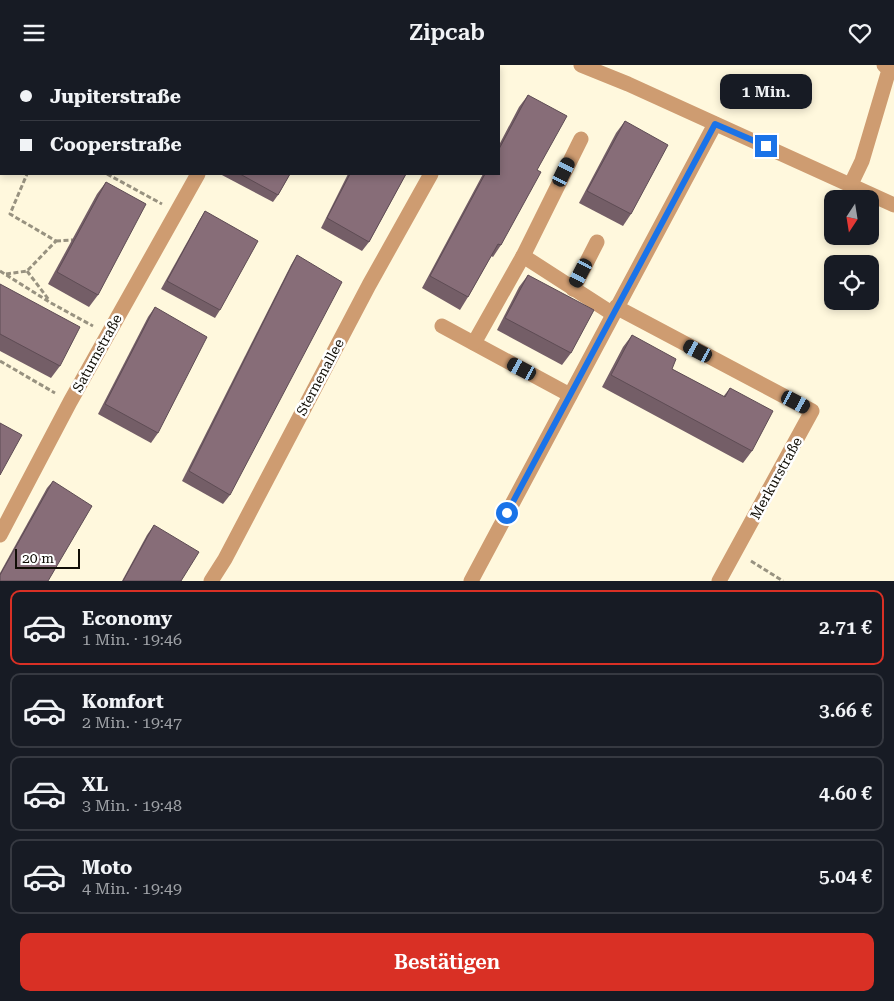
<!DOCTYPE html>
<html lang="de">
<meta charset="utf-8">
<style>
body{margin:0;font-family:"Roboto Serif",serif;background:#242831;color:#f1f3f6;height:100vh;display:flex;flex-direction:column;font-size:19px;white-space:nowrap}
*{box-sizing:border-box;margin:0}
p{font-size:16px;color:#9ea1a6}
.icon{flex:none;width:28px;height:28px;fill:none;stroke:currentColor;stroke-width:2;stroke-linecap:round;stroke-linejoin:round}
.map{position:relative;height:516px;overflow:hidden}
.drawer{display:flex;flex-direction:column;background:#171b24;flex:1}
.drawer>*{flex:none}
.top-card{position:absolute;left:0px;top:0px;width:500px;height:110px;box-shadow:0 2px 8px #0003;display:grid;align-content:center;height:110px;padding:0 20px;background:#171b24}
.needle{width:32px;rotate:192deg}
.controls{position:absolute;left:824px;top:125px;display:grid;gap:10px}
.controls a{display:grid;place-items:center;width:55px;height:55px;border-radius:10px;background:#171b24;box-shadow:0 2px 8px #0003;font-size:25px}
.scale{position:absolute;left:15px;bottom:12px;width:65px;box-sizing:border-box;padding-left:5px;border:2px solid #110e06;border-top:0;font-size:14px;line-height:18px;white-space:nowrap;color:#110e06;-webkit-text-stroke:4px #fff;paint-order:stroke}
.end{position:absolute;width:22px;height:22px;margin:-11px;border:6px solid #1a73e8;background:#fff;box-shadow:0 0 0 2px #fff}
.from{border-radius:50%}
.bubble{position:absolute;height:35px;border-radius:10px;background:#171b24;box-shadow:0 2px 8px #0003;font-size:16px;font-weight:600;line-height:35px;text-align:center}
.car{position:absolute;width:15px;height:30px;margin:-15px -8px;border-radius:6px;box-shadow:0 0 4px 1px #0007;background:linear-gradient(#222 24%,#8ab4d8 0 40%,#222 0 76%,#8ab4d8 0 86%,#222 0)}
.top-card b{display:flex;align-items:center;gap:18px;height:48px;font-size:19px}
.top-card b+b{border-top:1px solid #363941}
.top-card i{width:12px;height:12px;background:#f1f3f6}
ul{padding:9px 0 0;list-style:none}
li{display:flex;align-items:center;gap:15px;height:75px;margin:0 10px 8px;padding:0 10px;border:2px solid #363941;border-radius:10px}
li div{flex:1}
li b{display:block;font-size:19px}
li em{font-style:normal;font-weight:600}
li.active{border-color:#d93025}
li>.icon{width:45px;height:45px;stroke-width:1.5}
.cta{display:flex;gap:10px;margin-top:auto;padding:10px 20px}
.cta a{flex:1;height:58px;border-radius:10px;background:#d93025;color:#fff;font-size:20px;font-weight:600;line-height:58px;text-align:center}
header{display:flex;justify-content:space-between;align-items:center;height:65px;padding:0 20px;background:#171b24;font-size:22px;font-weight:600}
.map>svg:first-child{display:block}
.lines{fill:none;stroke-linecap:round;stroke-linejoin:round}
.path{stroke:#989280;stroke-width:3;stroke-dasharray:5 2.5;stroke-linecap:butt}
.minor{stroke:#ce9c71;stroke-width:15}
.wall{fill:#745e67}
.building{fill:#876d78;stroke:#5e4c54}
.route{stroke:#1a73e8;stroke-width:6}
.labels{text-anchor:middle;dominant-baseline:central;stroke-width:5;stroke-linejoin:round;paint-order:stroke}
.street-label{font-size:14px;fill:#110e06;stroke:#fff}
</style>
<header><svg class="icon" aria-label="menu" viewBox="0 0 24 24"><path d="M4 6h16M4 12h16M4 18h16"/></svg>Zipcab<svg class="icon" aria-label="heart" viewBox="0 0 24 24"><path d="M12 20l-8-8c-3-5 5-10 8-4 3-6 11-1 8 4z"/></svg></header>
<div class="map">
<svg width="894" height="516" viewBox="0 0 894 516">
<rect width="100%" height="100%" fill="#fff8dd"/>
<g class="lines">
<g class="path">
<polyline points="0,51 1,52"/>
<polyline points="0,66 1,67"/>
<polyline points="107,109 162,139"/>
<polyline points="56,176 73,175"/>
<polyline points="0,206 51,238 93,261"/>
<polyline points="27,206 49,235"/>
<polyline points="6,209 27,206 56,176 10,149 27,109"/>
<polyline points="0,296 55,328"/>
<polyline points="751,496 783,516"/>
</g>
<g class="minor">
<polyline points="581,0 628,19 894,140"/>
<polyline points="255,1 255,0"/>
<polyline points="490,1 491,0"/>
<polyline points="851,119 862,96 889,5 884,0"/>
<polyline points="523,191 613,249"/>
<polyline points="573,224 597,177"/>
<polyline points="616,242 812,346 719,516"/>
<polyline points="442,261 570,330"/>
<polyline points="474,278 523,191 581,74"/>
<polyline points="0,470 70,337 198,109"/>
<polyline points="211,516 225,494 369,220 431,109"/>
<polyline points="471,516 715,59"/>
</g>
</g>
<g class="wall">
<polygon points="528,30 537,105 501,180 493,192 491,191 468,232 460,245 422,223 483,109 499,109 499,80 519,42"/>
<polygon points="625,56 631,149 623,161 579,138 616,68"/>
<polygon points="220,109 290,109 278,130 273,137"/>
<polygon points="348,109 406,109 369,177 362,186 321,163"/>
<polygon points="106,117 98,230 89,242 48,219 97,129"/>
<polygon points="205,146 220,245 215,253 161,224 200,154"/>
<polygon points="297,190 230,430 223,439 182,416 291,200"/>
<polygon points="528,210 571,288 562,300 497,265 519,222"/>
<polygon points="0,219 60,301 51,313 0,286"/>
<polygon points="155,242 158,368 151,378 98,349 148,252"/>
<polygon points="632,270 672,304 723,332 730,323 752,386 743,398 602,322 623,282"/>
<polygon points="53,416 0,516 0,508 47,423"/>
<polygon points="154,460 181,516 122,516 147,470"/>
</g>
<g class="building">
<polygon points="280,0 365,0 364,1 280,1"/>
<polygon points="528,30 567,51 537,105 541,107 501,180 498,179 468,232 430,211 485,109 499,109 499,84"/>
<polygon points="625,56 668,80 631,149 587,126"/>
<polygon points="240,109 290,109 278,130"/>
<polygon points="350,109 406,109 369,177 327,153"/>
<polygon points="106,117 146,139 98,230 57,207"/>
<polygon points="205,146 258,176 220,245 167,216"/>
<polygon points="297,190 342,217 230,430 189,406"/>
<polygon points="528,210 594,245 571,288 505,253"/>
<polygon points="0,219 80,262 60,301 0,269"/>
<polygon points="155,242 207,272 158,368 105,339"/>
<polygon points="632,270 676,294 672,304 725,332 730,323 773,346 752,386 611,310"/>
<polygon points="0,358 22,370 0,410"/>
<polygon points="53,416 92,441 48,516 0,516 0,510"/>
<polygon points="154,460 199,487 181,516 123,516"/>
</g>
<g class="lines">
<polyline class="route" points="507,448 715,59 766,81"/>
</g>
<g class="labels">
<g class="street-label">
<text transform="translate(97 288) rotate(-61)">Saturnstraße</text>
<text transform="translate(320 312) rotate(-62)">Sternenallee</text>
<text transform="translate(776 413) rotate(-61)">Merkurstraße</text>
</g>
</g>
</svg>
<div class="controls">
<a><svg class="needle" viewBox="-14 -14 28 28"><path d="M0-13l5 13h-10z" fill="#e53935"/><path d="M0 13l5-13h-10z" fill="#9ea1a6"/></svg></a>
<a><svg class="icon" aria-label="locate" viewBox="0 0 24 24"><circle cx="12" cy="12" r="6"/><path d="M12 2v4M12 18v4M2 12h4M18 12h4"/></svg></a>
</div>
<div class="scale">20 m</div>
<i class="end from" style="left:507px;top:448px"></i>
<i class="end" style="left:766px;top:81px"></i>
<div class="bubble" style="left:720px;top:9px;width:92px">1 Min.</div>
<i class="car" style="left:564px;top:107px;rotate:26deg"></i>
<i class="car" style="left:581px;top:208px;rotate:208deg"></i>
<i class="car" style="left:698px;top:286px;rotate:298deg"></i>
<i class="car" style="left:522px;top:304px;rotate:298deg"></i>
<i class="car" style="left:796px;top:337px;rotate:118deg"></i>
<div class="top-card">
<b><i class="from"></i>Jupiterstraße</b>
<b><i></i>Cooperstraße</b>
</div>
</div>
<section class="drawer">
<ul>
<li class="active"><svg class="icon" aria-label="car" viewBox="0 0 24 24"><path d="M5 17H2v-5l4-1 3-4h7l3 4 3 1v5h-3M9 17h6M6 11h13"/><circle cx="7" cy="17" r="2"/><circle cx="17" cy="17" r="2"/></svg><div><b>Economy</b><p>1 Min. · 19:46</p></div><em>2.71 €</em></li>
<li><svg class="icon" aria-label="car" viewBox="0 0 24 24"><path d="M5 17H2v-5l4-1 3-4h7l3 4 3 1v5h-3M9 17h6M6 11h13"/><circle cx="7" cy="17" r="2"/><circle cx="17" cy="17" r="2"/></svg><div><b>Komfort</b><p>2 Min. · 19:47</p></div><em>3.66 €</em></li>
<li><svg class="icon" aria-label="car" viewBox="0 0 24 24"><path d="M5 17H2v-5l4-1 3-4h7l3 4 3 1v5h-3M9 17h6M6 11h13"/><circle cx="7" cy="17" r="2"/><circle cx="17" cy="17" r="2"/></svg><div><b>XL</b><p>3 Min. · 19:48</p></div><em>4.60 €</em></li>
<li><svg class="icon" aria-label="car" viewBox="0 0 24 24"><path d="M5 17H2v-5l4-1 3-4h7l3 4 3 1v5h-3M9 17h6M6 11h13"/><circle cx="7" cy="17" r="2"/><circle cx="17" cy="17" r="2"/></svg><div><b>Moto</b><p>4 Min. · 19:49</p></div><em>5.04 €</em></li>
</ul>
<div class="cta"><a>Bestätigen</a></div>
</section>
